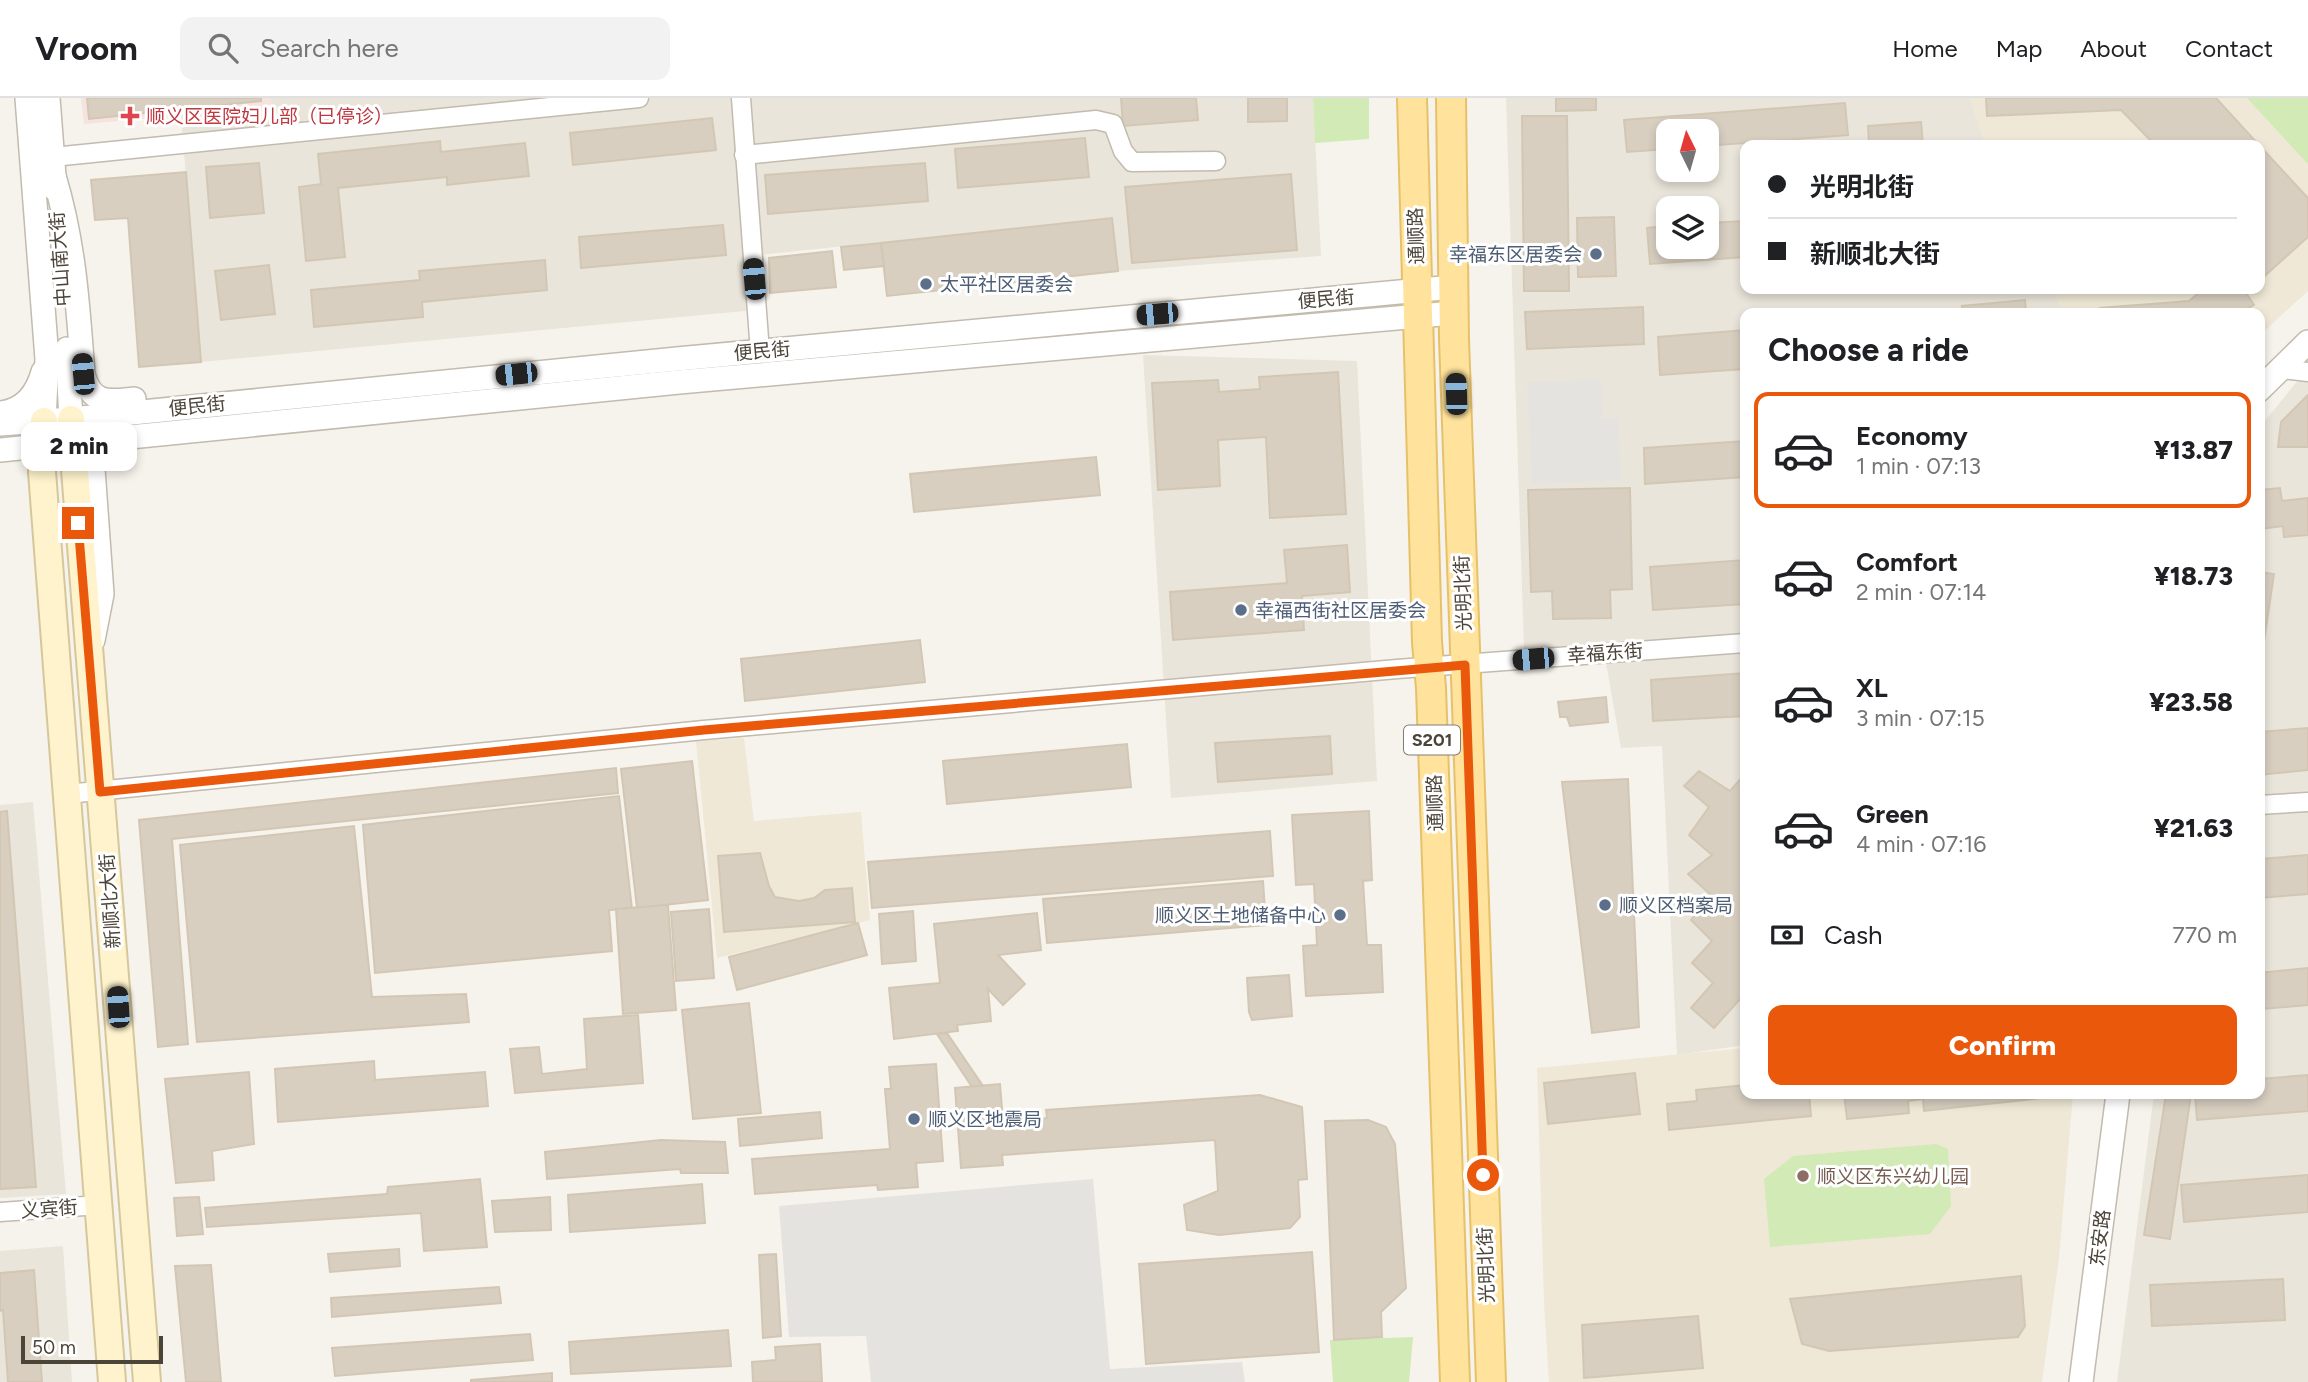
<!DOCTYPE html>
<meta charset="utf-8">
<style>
body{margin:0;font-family:Figtree,"Noto Sans SC",sans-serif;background:#f2f2f2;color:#202124;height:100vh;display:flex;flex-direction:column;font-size:26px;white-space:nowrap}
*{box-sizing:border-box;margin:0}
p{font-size:23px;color:#757577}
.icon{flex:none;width:38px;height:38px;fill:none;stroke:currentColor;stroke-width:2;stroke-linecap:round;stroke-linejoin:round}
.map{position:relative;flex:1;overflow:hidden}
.panel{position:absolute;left:1740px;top:210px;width:525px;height:791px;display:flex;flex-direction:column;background:#fff;border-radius:14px;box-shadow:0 4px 10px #0003}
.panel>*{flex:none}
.guide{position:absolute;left:1740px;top:42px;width:525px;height:154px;border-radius:14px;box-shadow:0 4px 10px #0003;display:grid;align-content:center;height:154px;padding:0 28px;background:#fff}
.needle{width:46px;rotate:355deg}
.fabs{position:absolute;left:1656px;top:21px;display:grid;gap:14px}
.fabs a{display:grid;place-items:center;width:63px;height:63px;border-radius:14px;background:#fff;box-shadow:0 4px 10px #0003;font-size:35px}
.scale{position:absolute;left:21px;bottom:18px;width:142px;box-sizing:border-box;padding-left:7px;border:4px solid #4b4439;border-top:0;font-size:19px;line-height:24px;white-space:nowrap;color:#4b4439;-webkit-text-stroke:5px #fff;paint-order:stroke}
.end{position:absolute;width:32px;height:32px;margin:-16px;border:9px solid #ea580c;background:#fff;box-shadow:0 0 0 4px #fff}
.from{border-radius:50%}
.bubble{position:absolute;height:49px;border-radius:14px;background:#fff;box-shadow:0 4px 10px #0003;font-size:23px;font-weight:800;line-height:49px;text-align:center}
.car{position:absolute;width:21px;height:42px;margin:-21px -10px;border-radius:9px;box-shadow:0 0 5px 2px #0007;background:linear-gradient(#222 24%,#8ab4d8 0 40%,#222 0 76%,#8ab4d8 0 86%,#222 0)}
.guide b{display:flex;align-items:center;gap:24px;height:66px;font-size:26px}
.guide b+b{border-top:2px solid #e0e0e0}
.guide i{width:18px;height:18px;background:#202124}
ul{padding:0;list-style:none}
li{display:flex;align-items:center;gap:21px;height:116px;margin:0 14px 10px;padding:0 14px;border:4px solid transparent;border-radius:14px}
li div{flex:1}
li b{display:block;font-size:26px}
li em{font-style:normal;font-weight:800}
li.selected{border-color:#ea580c}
li>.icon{width:63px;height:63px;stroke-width:1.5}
h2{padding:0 28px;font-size:32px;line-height:84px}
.pay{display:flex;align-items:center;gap:18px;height:77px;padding:0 28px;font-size:26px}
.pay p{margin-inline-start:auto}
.button{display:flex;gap:14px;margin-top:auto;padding:14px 28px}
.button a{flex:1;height:80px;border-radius:14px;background:#ea580c;color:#fff;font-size:28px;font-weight:800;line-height:80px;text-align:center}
header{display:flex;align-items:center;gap:42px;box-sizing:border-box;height:98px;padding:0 35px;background:#fff;border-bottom:2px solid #e0e0e0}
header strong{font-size:33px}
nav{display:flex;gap:38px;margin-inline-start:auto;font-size:24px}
.search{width:490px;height:63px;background:#f2f2f2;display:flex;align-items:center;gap:18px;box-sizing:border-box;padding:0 24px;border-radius:14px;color:#757577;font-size:26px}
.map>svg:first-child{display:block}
.residential{fill:#eae5da;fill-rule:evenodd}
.education{fill:#efe8d6}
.medical{fill:#f6e3e0}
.green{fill:#d2eab5}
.parking{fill:#e5e3e0}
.building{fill:#d8cfc1;stroke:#d3c7b4;stroke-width:2}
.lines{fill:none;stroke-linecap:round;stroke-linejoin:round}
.minor-casing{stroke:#c2bbae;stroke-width:21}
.tertiary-casing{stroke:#c2bbae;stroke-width:26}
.secondary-casing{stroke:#d6c79b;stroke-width:30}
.primary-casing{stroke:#e6c16a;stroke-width:32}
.minor{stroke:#fff;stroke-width:18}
.tertiary{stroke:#fff;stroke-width:23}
.secondary{stroke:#fff3cd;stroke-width:26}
.primary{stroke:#ffe39c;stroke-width:28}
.route{stroke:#ea580c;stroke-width:9}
.health-dot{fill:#e0444e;stroke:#fff;stroke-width:2.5}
.service-dot{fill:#5c6f8a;stroke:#fff;stroke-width:2.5}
.education-dot{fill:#8d6e63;stroke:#fff;stroke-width:2.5}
.labels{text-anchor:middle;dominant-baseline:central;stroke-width:6;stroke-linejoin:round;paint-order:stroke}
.shield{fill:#fff;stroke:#817c74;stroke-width:2}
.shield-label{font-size:18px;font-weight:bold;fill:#4b4439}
.health-label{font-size:19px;fill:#be3a42;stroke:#fff;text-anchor:start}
.street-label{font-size:19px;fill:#4b4439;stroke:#fff}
.service-label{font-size:19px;fill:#4e5e75;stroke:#fff;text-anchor:start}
.education-label{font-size:19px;fill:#785e54;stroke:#fff;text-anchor:start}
</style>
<header>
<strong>Vroom</strong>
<div class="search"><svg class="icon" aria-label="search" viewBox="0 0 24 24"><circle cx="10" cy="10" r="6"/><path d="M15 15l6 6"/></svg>Search here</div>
<nav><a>Home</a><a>Map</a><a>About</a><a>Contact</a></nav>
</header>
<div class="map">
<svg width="2308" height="1284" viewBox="0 0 2308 1284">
<rect width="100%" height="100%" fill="#f6f3ec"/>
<g class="residential">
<polygon points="271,0 1313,0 1321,158 1118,173 1112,120 759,157 755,212 201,264 181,17 271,9"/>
<path d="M1506 0H1970L1986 47H1745V191H2050L2057 200 2063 215H1745V947L1677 957 1662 648 1621 650 1603 548 1524 552ZM1668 33H1706V72H1668ZM1668 110H1706V149H1668Z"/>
<polygon points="1143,257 1357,263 1377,683 1171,700"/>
<polygon points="2308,270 2308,1284 2117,1284 2154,996 2259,996 2259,330"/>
<polygon points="33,704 66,1096 0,1100 0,707"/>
<polygon points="63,1148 72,1284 0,1284 0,1153"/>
</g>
<g class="education">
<polygon points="1970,0 2308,0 2308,193 2259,238 2259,215 2063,215 2057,200 2050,191 2259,191 2259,47 1986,47"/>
<polygon points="744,640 754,723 861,714 870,822 717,860 696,643"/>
<polygon points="1745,950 1745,996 2073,996 2059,1160 2042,1284 1549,1284 1544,1205 1537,970"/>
</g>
<polygon class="medical" points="81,0 271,0 271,10 84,26"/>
<g class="green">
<polygon points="1313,0 1369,0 1369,41 1315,45"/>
<polygon points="2247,0 2308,0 2308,64 2307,65"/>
<polygon points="1936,1046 1948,1051 1951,1108 1930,1136 1770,1149 1764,1081 1793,1058"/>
<polygon points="1413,1239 1409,1284 1333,1284 1330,1242"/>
</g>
<g class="parking">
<polygon points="1601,281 1603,320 1618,319 1621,382 1532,386 1527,285"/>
<polygon points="1093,1081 1110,1271 1242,1264 1245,1284 871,1284 866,1238 789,1239 779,1108"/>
</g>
<g class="building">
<polygon points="87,0 261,0 261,3 89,21"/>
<polygon points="1121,0 1196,0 1198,22 1123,28"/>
<polygon points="1248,0 1287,0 1287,23 1248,24"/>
<polygon points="1556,0 1596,0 1596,12 1556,13"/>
<polygon points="1986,0 2216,0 2259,47 2155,47 2121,12 1987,18"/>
<polygon points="1845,5 1848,37 1706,48 1706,33 1668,33 1668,51 1627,54 1624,22"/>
<polygon points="1522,18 1567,18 1569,193 1524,193"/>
<polygon points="712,20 716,52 573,67 570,35"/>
<polygon points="1921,24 1923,47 1869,47 1868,28"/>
<polygon points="1085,40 1089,79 958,90 955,51"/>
<polygon points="440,43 441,54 525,45 529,78 447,87 447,79 338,90 345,159 306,163 299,89 321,86 318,56"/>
<polygon points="2259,47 2308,100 2308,139 2259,183"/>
<polygon points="259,65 264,115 210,120 206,69"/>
<polygon points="925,65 928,103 768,116 765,77"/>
<polygon points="186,74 201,264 139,269 128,120 95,122 91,82"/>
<polygon points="1291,76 1297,152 1132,165 1125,89"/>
<polygon points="1614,119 1616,178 1578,179 1577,120"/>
<polygon points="1112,120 1118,173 887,198 881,145"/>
<polygon points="1745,123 1745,159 1650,166 1647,130 1668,128 1668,149 1706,149 1706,125"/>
<polygon points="723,127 726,157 581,170 579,139"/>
<polygon points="881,145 884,168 844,172 841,149"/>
<polygon points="832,153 836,189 770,195 769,160"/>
<polygon points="545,162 547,192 422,204 423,219 314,229 311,192 420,182 419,173"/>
<polygon points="269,167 275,216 221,222 215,173"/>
<polygon points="2203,191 2250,191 2246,195 2254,207 2240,215 2102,215 2100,210 2189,203"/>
<polygon points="2025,202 2026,215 1962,215 1962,208"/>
<polygon points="1643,209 1644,246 1527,251 1525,214"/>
<polygon points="1745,232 1745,271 1660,277 1658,239"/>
<polygon points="1338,274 1346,416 1270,420 1266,339 1218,342 1220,388 1158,392 1152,285 1218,282 1219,294 1260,291 1259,279"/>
<polygon points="2308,297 2308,349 2278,349 2281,324"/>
<polygon points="1745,343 1745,379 1645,386 1644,350"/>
<polygon points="1096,359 1100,397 914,414 910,376"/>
<polygon points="1630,390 1632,491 1610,492 1611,520 1553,521 1552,493 1531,494 1528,392"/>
<polygon points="2280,390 2282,403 2308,400 2308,437 2284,439 2283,428 2259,431 2259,392"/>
<polygon points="1347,447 1350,494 1302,498 1304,532 1173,542 1170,494 1287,485 1284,452"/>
<polygon points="1745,462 1745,506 1653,512 1650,469"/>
<polygon points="2259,474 2274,476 2259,576"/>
<polygon points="920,542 925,584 745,603 741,561"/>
<polygon points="1745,575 1745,618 1653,623 1651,582"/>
<polygon points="1606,599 1608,624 1570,628 1567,619 1560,619 1558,604"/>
<polygon points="2308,630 2308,672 2259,677 2259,634"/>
<polygon points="1330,638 1332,676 1218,684 1215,645"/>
<polygon points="1127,646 1131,689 947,706 943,663"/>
<polygon points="692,663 708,802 637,810 621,671"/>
<polygon points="616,670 618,695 172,741 188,946 158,949 139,722"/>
<polygon points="1699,673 1730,693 1745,676 1745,902 1741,900 1714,930 1691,910 1713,885 1692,865 1712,843 1691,822 1711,797 1688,776 1712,757 1689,737 1709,709 1684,688"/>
<polygon points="1628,681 1639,929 1592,935 1562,684"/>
<polygon points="619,698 632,811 609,812 612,853 375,875 363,727"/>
<polygon points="7,713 36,1089 0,1091 0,714"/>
<polygon points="1369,713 1372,782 1363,783 1367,847 1381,847 1383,894 1306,898 1303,848 1317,847 1314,786 1296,787 1292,717"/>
<polygon points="354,728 372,899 466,896 469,924 197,944 180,747"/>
<polygon points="1270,733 1273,778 872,810 868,764"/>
<polygon points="760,755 769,788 775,799 799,803 814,800 825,792 852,790 855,824 724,834 718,758"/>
<polygon points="2308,757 2308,796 2259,800 2259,761"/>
<polygon points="1263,783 1266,827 1047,845 1043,801"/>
<polygon points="668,807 676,912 623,916 616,811"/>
<polygon points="709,811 714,880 676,883 671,814"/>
<polygon points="913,813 916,863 882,866 879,816"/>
<polygon points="1037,815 1041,852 998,857 1025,886 1003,907 988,891 991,923 957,927 958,933 894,941 889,890 940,885 934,826"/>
<polygon points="858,825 867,857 737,892 729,859"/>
<polygon points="2308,870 2308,907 2262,911 2259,900 2259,875"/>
<polygon points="1289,877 1292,918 1252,922 1249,914 1247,880"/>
<polygon points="749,905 761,1015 693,1021 682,912"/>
<polygon points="638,917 643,985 515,995 510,951 539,949 542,976 587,971 584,921"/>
<polygon points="947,935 983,988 972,989 937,936"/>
<polygon points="374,963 375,982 485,974 488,1008 278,1024 275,971"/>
<polygon points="936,966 943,1063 916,1065 918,1089 878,1092 877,1087 755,1096 752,1061 890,1051 885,991 891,991 889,969"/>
<polygon points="249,974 254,1046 212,1053 214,1082 176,1085 165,981"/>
<polygon points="1635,975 1640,1016 1548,1026 1544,985"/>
<polygon points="2308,977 2308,1013 2197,1022 2195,996 2259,996 2259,981"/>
<polygon points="1000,986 1003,1023 1047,1020 1046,1012 1260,997 1302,1009 1307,1081 1298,1082 1300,1119 1290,1130 1219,1137 1187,1132 1184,1107 1218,1093 1215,1042 1002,1057 1003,1067 961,1070 955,990"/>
<polygon points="1745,987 1745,996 1809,996 1811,1018 1669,1032 1667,1006 1697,1003 1696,992"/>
<polygon points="1844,996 2050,996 2051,999 1924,1013 1923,1001 1908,1003 1909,1015 1847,1021"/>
<polygon points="2166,996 2191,996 2170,1141 2144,1137"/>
<polygon points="820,1014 822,1040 740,1048 738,1021"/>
<polygon points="1368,1022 1386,1029 1395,1046 1406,1190 1381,1214 1382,1239 1334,1242 1325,1023"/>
<polygon points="661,1042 725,1044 728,1075 681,1075 680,1071 547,1081 545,1054"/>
<polygon points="2308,1077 2308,1114 2184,1124 2181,1087"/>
<polygon points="480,1081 487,1149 424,1153 421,1115 207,1129 205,1110 387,1096 388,1089"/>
<polygon points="702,1086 705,1125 570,1134 568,1097"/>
<polygon points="199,1099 203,1136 177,1138 174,1100"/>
<polygon points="550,1099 551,1132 495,1134 492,1103"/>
<polygon points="399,1151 400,1168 330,1174 328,1156"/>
<polygon points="1312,1154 1319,1254 1146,1266 1139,1166"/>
<polygon points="776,1156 781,1238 763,1240 759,1157"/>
<polygon points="211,1167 221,1284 186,1284 175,1168"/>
<polygon points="34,1172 42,1284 8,1284 3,1212 0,1213 0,1175"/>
<polygon points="2021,1178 2025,1228 2018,1239 1829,1253 1802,1246 1790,1201"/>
<polygon points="2283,1181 2285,1222 2152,1228 2150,1187"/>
<polygon points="499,1189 501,1205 332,1219 331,1200"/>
<polygon points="1698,1218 1703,1270 1584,1280 1582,1227"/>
<polygon points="728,1232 731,1268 571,1276 569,1244"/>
<polygon points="530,1236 533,1262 335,1278 332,1250"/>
<polygon points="820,1246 822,1284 753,1284 752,1264 776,1262 775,1249"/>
<polygon points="552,1275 552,1284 471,1284 471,1282"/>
</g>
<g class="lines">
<g class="minor-casing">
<g id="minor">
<polyline points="741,0 760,254"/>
<polyline points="744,57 1096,22 1113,26 1123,53 1132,64 1216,63"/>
<polyline points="53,59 639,0"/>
<polyline points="2281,271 2308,274"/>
<polyline points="67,696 704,632 1397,571 1745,545"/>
<polyline points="2259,707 2308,704"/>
<polyline points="0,1114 99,1107"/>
</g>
</g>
<g class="tertiary-casing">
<g id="tertiary">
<polyline points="27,0 47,261 44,323"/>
<polyline points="48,0 55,91"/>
<path d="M54 78C74 144 78 207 83 276 91 306 107 304 134 301"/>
<polyline points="67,251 71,321"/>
<polyline points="2259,292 2308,244"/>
<path d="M0 315C23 313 37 296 43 274"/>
<polyline points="0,326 71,321 677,261 1453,189"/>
<polyline points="0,352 679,284 1453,215"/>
<path d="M93 542 102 496 93 371C97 354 108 351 124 350"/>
<polyline points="2081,1284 2118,996"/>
</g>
</g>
<g class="secondary-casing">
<g id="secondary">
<polyline points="71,321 147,1284"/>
<polyline points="44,323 42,374 112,1284"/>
</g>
</g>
<g class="primary-casing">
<g id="primary">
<polyline points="1412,0 1427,544 1431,590 1455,1284"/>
<polyline points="1451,0 1454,241 1491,1284"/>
</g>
</g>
<use href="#minor" class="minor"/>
<use href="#tertiary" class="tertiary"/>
<use href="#secondary" class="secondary"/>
<use href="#primary" class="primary"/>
</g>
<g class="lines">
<polyline class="route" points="78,425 100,694 704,632 1465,567 1483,1077"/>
</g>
<path class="health-dot" d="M126.5 7.5h7v7h7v7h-7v7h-7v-7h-7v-7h7z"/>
<g class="service-dot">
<circle cx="1596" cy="156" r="7"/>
<circle cx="926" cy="186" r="7"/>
<circle cx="1241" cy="512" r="7"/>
<circle cx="1605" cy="807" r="7"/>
<circle cx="1340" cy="817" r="7"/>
<circle cx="914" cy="1021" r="7"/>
</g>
<circle class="education-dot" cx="1803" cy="1078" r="7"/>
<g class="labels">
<rect class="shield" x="1404" y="627.5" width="56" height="29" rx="5"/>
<g class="shield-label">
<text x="1432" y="642">S201</text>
</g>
<g class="health-label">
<text x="146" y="18">顺义区医院妇儿部（已停诊）</text>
</g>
<g class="street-label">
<text transform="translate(1416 138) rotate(-92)">通顺路</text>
<text transform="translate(60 161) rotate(-94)">中山南大街</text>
<text transform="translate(1326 201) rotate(-5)">便民街</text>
<text transform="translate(762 253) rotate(-5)">便民街</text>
<text transform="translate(197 308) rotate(-6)">便民街</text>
<text transform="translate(1463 495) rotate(-92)">光明北街</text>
<text transform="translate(1605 555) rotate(-4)">幸福东街</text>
<text transform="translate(1435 705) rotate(-92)">通顺路</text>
<text transform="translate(110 803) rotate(-94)">新顺北大街</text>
<text transform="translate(49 1111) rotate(-4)">义宾街</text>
<text transform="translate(2100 1140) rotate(-83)">东安路</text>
<text transform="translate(1486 1167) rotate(-92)">光明北街</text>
</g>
<g class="service-label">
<text x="1582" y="156" text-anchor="end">幸福东区居委会</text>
<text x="940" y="186">太平社区居委会</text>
<text x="1255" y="512">幸福西街社区居委会</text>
<text x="1619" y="807">顺义区档案局</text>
<text x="1326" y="817" text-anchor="end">顺义区土地储备中心</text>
<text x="928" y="1021">顺义区地震局</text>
</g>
<g class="education-label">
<text x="1817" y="1078">顺义区东兴幼儿园</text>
</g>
</g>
</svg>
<div class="fabs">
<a><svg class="needle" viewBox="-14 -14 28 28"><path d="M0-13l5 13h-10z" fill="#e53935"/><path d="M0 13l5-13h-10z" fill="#757577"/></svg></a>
<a><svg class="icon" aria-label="layers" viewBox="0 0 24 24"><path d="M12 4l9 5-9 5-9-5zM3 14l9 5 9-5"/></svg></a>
</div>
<div class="scale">50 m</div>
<i class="end from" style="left:1483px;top:1077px"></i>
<i class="end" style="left:78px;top:425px"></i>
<div class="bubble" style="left:21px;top:324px;width:116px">2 min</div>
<i class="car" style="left:754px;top:181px;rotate:355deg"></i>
<i class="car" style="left:1157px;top:216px;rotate:265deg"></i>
<i class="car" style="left:83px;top:276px;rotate:355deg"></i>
<i class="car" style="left:516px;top:276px;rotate:264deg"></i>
<i class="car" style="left:1456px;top:296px;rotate:358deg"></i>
<i class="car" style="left:1533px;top:561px;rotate:265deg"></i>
<i class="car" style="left:118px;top:909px;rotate:356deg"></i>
<div class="guide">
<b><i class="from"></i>光明北街</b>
<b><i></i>新顺北大街</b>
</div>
<section class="panel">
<h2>Choose a ride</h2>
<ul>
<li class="selected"><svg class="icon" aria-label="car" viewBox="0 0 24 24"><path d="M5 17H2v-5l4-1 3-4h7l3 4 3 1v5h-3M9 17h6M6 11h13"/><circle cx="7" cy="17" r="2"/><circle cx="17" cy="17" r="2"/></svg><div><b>Economy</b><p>1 min · 07:13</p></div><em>¥13.87</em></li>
<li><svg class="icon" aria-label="car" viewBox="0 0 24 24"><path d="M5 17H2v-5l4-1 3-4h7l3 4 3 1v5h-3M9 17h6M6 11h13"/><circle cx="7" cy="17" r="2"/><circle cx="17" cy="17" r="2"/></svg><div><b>Comfort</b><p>2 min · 07:14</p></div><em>¥18.73</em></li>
<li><svg class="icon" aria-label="car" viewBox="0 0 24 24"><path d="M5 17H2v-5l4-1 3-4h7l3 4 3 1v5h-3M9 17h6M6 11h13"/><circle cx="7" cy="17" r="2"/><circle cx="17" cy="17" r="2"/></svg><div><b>XL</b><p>3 min · 07:15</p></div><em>¥23.58</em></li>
<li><svg class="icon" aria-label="car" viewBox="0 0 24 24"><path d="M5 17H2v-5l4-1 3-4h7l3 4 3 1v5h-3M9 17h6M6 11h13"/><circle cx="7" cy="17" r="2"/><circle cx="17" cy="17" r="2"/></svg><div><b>Green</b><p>4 min · 07:16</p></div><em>¥21.63</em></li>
</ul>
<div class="pay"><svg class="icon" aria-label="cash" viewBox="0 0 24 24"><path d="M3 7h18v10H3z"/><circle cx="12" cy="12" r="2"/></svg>Cash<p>770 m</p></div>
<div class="button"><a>Confirm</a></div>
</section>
</div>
